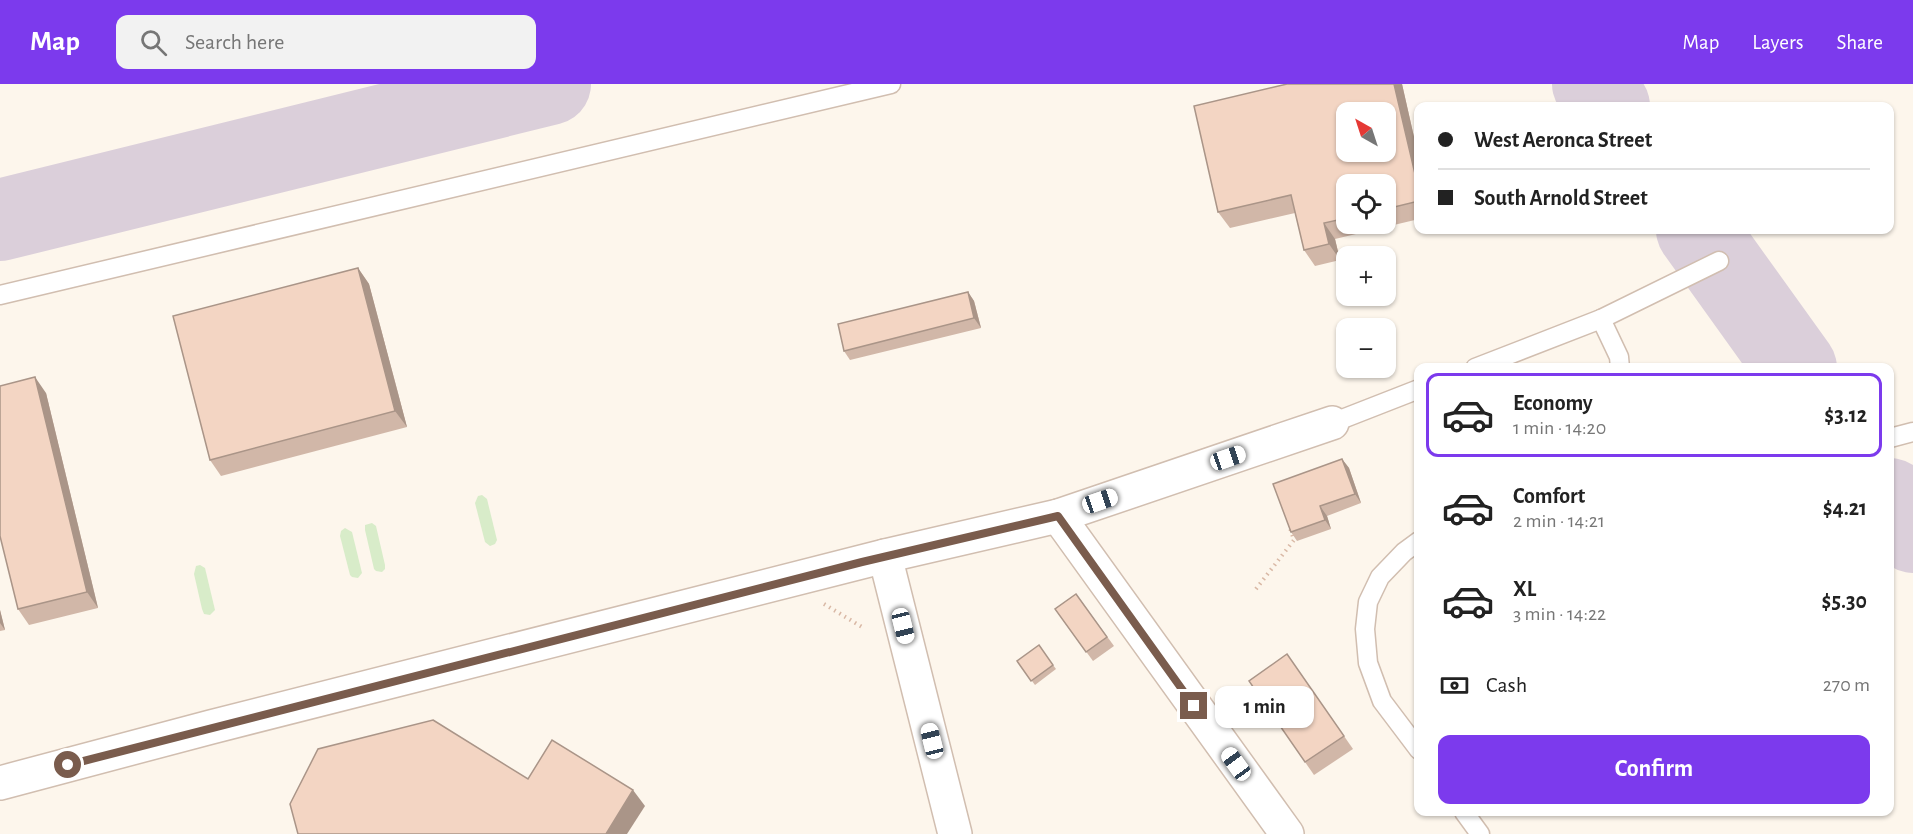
<!DOCTYPE html>
<meta charset="utf-8">
<style>
body{margin:0;font-family:"Alegreya Sans",sans-serif;background:#f2f2f2;color:#222;height:100vh;display:flex;flex-direction:column;font-size:22px;white-space:nowrap}
*{box-sizing:border-box;margin:0}
p{font-size:20px;color:#767676}
.icon{flex:none;width:33px;height:33px;fill:none;stroke:currentColor;stroke-width:2;stroke-linecap:round;stroke-linejoin:round}
.map{position:relative;flex:1;overflow:hidden}
.side{position:absolute;left:1414px;top:279px;width:480px;height:453px;display:flex;flex-direction:column;background:#fff;border-radius:12px;box-shadow:0 2px 4px #0004}
.side>*{flex:none}
.hud{position:absolute;left:1414px;top:18px;width:480px;height:132px;border-radius:12px;box-shadow:0 2px 4px #0004;display:grid;align-content:center;height:132px;padding:0 24px;background:#fff}
.needle{width:39px;rotate:321deg}
.tools{position:absolute;left:1336px;top:18px;display:grid;gap:12px}
.tools a{display:grid;place-items:center;width:60px;height:60px;border-radius:12px;background:#fff;box-shadow:0 2px 4px #0004;font-size:30px}
.end{position:absolute;width:27px;height:27px;margin:-14px;border:8px solid #7a5c4d;background:#fff;box-shadow:0 0 0 3px #fff}
.from{border-radius:50%}
.bubble{position:absolute;height:42px;border-radius:12px;background:#fff;box-shadow:0 2px 4px #0004;font-size:20px;font-weight:700;line-height:42px;text-align:center}
.car{position:absolute;width:18px;height:36px;margin:-18px -9px;border-radius:8px;box-shadow:0 0 4px 2px #0007;background:linear-gradient(#fff 24%,#345 0 40%,#fff 0 76%,#345 0 86%,#fff 0)}
.hud b{display:flex;align-items:center;gap:21px;height:57px;font-size:22px}
.hud b+b{border-top:2px solid #e0e0e0}
.hud i{width:15px;height:15px;background:#222}
ul{padding:10px 0 0;list-style:none}
li{display:flex;align-items:center;gap:18px;height:84px;margin:0 12px 9px;padding:0 12px;border:3px solid transparent;border-radius:12px}
li div{flex:1}
li b{display:block;font-size:22px}
li em{font-style:normal;font-weight:700}
li.selected{border-color:#7c3aed}
li>.icon{width:54px;height:54px;stroke-width:1.5}
.pay{display:flex;align-items:center;gap:15px;height:66px;padding:0 24px;font-size:22px}
.pay p{margin-inline-start:auto}
.button{display:flex;gap:12px;margin-top:auto;padding:12px 24px}
.button a{flex:1;height:69px;border-radius:12px;background:#7c3aed;color:#fff;font-size:24px;font-weight:700;line-height:69px;text-align:center}
header{display:flex;align-items:center;gap:36px;box-sizing:border-box;height:84px;padding:0 30px;background:#7c3aed;color:#fff}
header strong{font-size:28px}
nav{display:flex;gap:33px;margin-inline-start:auto;font-size:21px}
.search{width:420px;height:54px;background:#f2f2f2;display:flex;align-items:center;gap:15px;box-sizing:border-box;padding:0 21px;border-radius:12px;color:#767676;font-size:22px}
.map>svg:first-child{display:block}
.green{fill:#d8ecc9}
.lines{fill:none;stroke-linecap:round;stroke-linejoin:round}
.taxiway{stroke:#dbcfda;stroke-width:82}
.lane-casing{stroke:#d1beb0;stroke-width:21}
.street-casing{stroke:#d1beb0;stroke-width:36}
.path{stroke:#d9b8a5;stroke-width:4;stroke-dasharray:1.5 4.5;stroke-linecap:butt}
.lane{stroke:#fff;stroke-width:18}
.street{stroke:#fff;stroke-width:33}
.wall{fill:#d1b7a8;fill-rule:evenodd}
.shaded-wall{fill:#aa9588}
.building{fill:#f3d5c3;stroke:#aa9588;stroke-width:1.5;fill-rule:evenodd}
.route{stroke:#7a5c4d;stroke-width:8}
</style>
<header>
<strong>Map</strong>
<div class="search"><svg class="icon" aria-label="search" viewBox="0 0 24 24"><circle cx="10" cy="10" r="6"/><path d="M15 15l6 6"/></svg>Search here</div>
<nav><a>Map</a><a>Layers</a><a>Share</a></nav>
</header>
<div class="map">
<svg width="1913" height="750" viewBox="0 0 1913 750">
<rect width="100%" height="100%" fill="#fdf6ec"/>
<g class="green">
<polygon points="482,411 487,415 497,456 495,460 490,462 485,458 475,419 478,412"/>
<polygon points="372,439 376,442 385,481 385,485 382,488 376,487 374,485 365,446 365,441"/>
<polygon points="345,444 352,448 362,489 358,494 352,493 350,491 340,452 341,447"/>
<polygon points="200,481 205,484 215,526 210,531 204,530 202,525 194,490 196,482"/>
</g>
<g class="lines">
<g class="taxiway">
<polyline points="1593,0 1609,22"/>
<polyline points="0,136 550,0"/>
<polyline points="1697,146 1796,284"/>
<polyline points="1890,415 1913,448"/>
</g>
<g class="lane-casing">
<g id="lane">
<polyline points="0,211 891,0"/>
<polyline points="1601,235 1619,273 1620,284"/>
<polyline points="1475,284 1601,235 1719,177"/>
<polyline points="1332,339 1419,305"/>
<polyline points="1890,354 1913,348"/>
<polyline points="1419,457 1404,468 1380,493 1368,518 1365,545 1368,579 1382,617 1419,666"/>
<polyline points="1464,728 1480,750"/>
</g>
</g>
<g class="street-casing">
<g id="street">
<polyline points="1058,432 1287,750"/>
<polyline points="885,472 955,750"/>
<polyline points="0,699 211,643 885,472 1058,432 1332,339"/>
</g>
</g>
<g class="path">
<polyline points="1256,505 1294,456 1290,444"/>
<polyline points="824,520 862,543"/>
</g>
<use href="#lane" class="lane"/>
<use href="#street" class="street"/>
</g>
<g class="wall">
<path d="M1402 0 1419 75V135L1335 155 1340 176 1315 182 1304 166 1295 129 1230 144 1218 128ZM1347 100H1386V140H1347Z"/>
<polygon points="358,184 369,200 407,343 221,392 210,376"/>
<polygon points="968,208 974,217 981,244 850,276 844,267"/>
<polygon points="46,309 98,524 29,541 18,525"/>
<polygon points="1342,375 1349,384 1361,419 1327,432 1331,445 1297,457 1291,448"/>
<polygon points="1076,510 1114,562 1093,577 1055,525"/>
<polygon points="0,526 5,546 0,547"/>
<polygon points="1287,570 1353,665 1314,691 1249,597"/>
<polygon points="1017,577 1053,581 1056,585 1035,601"/>
</g>
<g class="shaded-wall">
<polygon points="1394,0 1402,0 1419,75 1419,107"/>
<polygon points="1324,139 1335,155 1340,176 1329,160"/>
<polygon points="358,184 369,200 407,343 395,327"/>
<polygon points="968,208 974,217 981,244 974,234"/>
<polygon points="35,293 46,309 98,524 87,508"/>
<polygon points="1342,375 1349,384 1361,419 1355,410"/>
<polygon points="1320,422 1327,432 1331,445 1325,436"/>
<polygon points="0,526 5,546 0,539"/>
<polygon points="633,706 645,722 627,750 606,750"/>
</g>
<g class="building">
<path d="M1287 0H1394L1419 107V117L1386 125V100H1347V134L1324 139 1329 160 1304 166 1291 111 1218 128 1194 22ZM1347 28H1386V68H1347Z"/>
<polygon points="358,184 395,327 210,376 173,232"/>
<polygon points="968,208 974,234 844,267 838,240"/>
<polygon points="35,293 87,508 18,525 0,452 0,302"/>
<polygon points="1342,375 1355,410 1320,422 1325,436 1291,448 1273,400"/>
<polygon points="1076,510 1107,553 1086,568 1055,525"/>
<polygon points="1039,561 1053,581 1031,597 1017,577"/>
<polygon points="1287,570 1344,652 1305,678 1249,597"/>
<polygon points="433,636 528,695 552,656 633,706 606,750 298,750 290,720 318,665"/>
</g>
<g class="lines">
<polyline class="route" points="68,681 862,478 1058,432 1194,622"/>
</g>
</svg>
<div class="tools">
<a><svg class="needle" viewBox="-14 -14 28 28"><path d="M0-13l5 13h-10z" fill="#e53935"/><path d="M0 13l5-13h-10z" fill="#767676"/></svg></a>
<a><svg class="icon" aria-label="locate" viewBox="0 0 24 24"><circle cx="12" cy="12" r="6"/><path d="M12 2v4M12 18v4M2 12h4M18 12h4"/></svg></a>
<a>+</a>
<a>−</a>
</div>
<i class="end from" style="left:68px;top:681px"></i>
<i class="end" style="left:1194px;top:622px"></i>
<div class="bubble" style="left:1215px;top:602px;width:99px">1 min</div>
<i class="car" style="left:1228px;top:374px;rotate:71deg"></i>
<i class="car" style="left:1100px;top:417px;rotate:71deg"></i>
<i class="car" style="left:903px;top:542px;rotate:166deg"></i>
<i class="car" style="left:932px;top:657px;rotate:346deg"></i>
<i class="car" style="left:1236px;top:680px;rotate:324deg"></i>
<div class="hud">
<b><i class="from"></i>West Aeronca Street</b>
<b><i></i>South Arnold Street</b>
</div>
<section class="side">
<ul>
<li class="selected"><svg class="icon" aria-label="car" viewBox="0 0 24 24"><path d="M5 17H2v-5l4-1 3-4h7l3 4 3 1v5h-3M9 17h6M6 11h13"/><circle cx="7" cy="17" r="2"/><circle cx="17" cy="17" r="2"/></svg><div><b>Economy</b><p>1 min · 14:20</p></div><em>$3.12</em></li>
<li><svg class="icon" aria-label="car" viewBox="0 0 24 24"><path d="M5 17H2v-5l4-1 3-4h7l3 4 3 1v5h-3M9 17h6M6 11h13"/><circle cx="7" cy="17" r="2"/><circle cx="17" cy="17" r="2"/></svg><div><b>Comfort</b><p>2 min · 14:21</p></div><em>$4.21</em></li>
<li><svg class="icon" aria-label="car" viewBox="0 0 24 24"><path d="M5 17H2v-5l4-1 3-4h7l3 4 3 1v5h-3M9 17h6M6 11h13"/><circle cx="7" cy="17" r="2"/><circle cx="17" cy="17" r="2"/></svg><div><b>XL</b><p>3 min · 14:22</p></div><em>$5.30</em></li>
</ul>
<div class="pay"><svg class="icon" aria-label="cash" viewBox="0 0 24 24"><path d="M3 7h18v10H3z"/><circle cx="12" cy="12" r="2"/></svg>Cash<p>270 m</p></div>
<div class="button"><a>Confirm</a></div>
</section>
</div>
